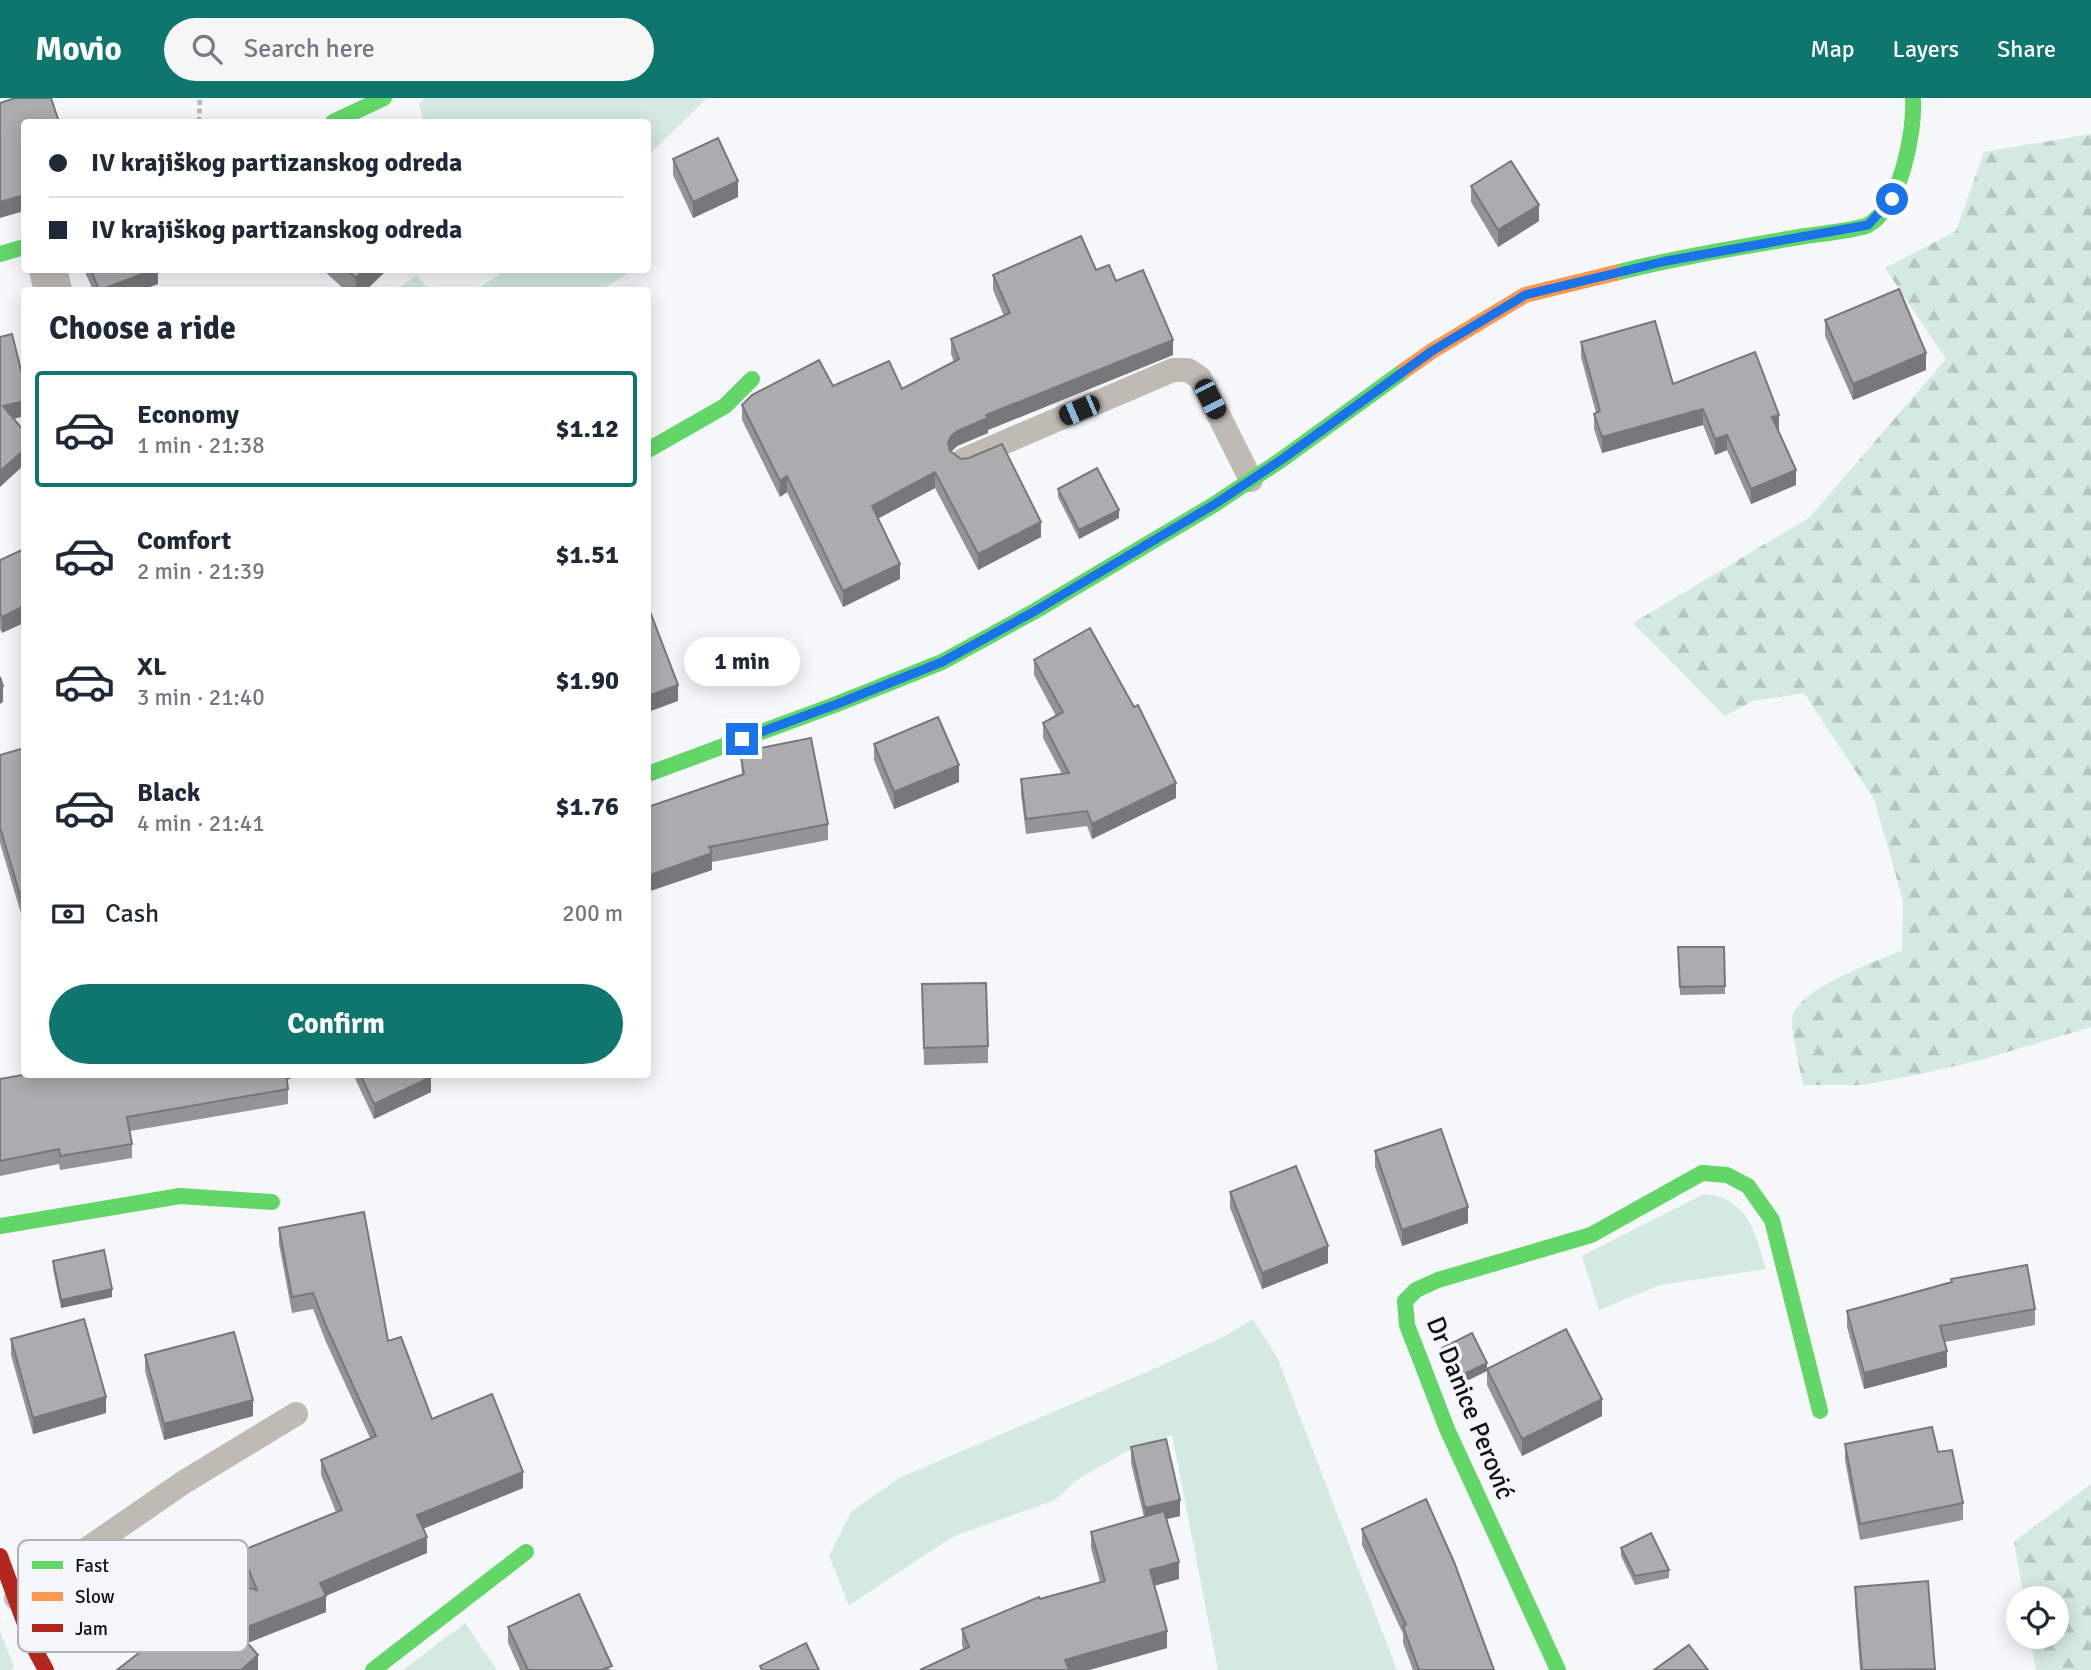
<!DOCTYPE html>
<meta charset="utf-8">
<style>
body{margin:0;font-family:Signika,sans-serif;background:#f6f6f7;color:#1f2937;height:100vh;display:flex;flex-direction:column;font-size:26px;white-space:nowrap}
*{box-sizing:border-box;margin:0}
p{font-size:23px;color:#747a83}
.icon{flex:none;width:38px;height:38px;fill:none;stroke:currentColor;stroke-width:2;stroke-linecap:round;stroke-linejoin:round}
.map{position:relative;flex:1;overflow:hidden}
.drawer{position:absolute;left:21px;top:189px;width:630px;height:791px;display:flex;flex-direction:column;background:#fff;border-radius:7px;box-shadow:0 4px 18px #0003}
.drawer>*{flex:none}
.guide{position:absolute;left:21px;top:21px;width:630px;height:154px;border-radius:7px;box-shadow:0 4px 18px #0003;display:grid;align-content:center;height:154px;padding:0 28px;background:#fff}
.controls{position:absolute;left:2006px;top:1488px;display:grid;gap:14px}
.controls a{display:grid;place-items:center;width:63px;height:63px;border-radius:50%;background:#fff;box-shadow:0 4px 18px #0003;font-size:35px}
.end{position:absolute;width:32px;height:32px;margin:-16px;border:9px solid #1a73e8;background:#fff;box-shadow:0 0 0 4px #fff}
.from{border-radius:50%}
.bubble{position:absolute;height:49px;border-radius:24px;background:#fff;box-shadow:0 4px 18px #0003;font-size:23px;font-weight:800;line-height:49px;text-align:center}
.car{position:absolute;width:21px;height:42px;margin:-21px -10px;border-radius:9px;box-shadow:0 0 5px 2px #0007;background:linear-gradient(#222 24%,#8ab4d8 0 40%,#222 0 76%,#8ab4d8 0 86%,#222 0)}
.guide b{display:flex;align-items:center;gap:24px;height:66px;font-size:26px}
.guide b+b{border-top:2px solid #e0e1e3}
.guide i{width:18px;height:18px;background:#1f2937}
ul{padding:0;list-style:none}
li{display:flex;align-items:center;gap:21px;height:116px;margin:0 14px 10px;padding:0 14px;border:4px solid transparent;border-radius:7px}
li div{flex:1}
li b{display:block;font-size:26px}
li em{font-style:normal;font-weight:800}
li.selected{border-color:#0f766e}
li>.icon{width:63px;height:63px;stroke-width:1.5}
h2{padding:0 28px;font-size:32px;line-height:84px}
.pay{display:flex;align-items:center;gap:18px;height:77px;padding:0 28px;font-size:26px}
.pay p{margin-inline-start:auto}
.cta{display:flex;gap:14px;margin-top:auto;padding:14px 28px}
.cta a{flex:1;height:80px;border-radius:42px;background:#0f766e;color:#fff;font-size:28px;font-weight:800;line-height:80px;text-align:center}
header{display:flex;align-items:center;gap:42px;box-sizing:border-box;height:98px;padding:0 35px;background:#0f766e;color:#fff}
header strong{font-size:33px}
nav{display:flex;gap:38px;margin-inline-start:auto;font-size:24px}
.search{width:490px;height:63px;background:#f6f6f7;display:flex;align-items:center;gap:18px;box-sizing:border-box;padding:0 24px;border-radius:38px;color:#747a83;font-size:26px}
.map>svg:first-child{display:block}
.grass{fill:#d4e9e1}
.forest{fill:url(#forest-firs)}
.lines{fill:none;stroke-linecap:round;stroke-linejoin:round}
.path{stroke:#b9b6b5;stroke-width:4.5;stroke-dasharray:5 3.5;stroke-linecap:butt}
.lane{stroke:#c0bab4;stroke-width:24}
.street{stroke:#c0bab4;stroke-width:38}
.fast{stroke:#63d668;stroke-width:16}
.slow{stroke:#ff974d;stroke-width:16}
.jam{stroke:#b3261e;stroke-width:16}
.wall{fill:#949496}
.shaded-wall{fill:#78787a}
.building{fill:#acacaf;stroke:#78787a;stroke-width:2}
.route{stroke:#1a73e8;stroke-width:9}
.labels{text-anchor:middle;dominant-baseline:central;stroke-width:7;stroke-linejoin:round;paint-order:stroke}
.street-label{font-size:26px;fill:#121214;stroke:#f5f6fc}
.key{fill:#f5f6fc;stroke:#b1b2b6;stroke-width:2}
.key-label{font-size:19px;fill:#121214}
</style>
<header>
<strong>Movio</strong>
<div class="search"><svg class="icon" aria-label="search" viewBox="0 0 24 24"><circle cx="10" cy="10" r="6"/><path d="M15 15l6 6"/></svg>Search here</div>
<nav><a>Map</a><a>Layers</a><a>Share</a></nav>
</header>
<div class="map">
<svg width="2091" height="1572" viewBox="0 0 2091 1572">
<defs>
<pattern id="forest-firs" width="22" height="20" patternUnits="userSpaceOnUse" patternTransform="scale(1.75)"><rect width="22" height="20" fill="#d4e9e1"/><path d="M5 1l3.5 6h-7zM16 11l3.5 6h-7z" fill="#b5c7c0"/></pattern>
</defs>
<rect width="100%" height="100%" fill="#f6f7fb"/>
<g class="grass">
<polygon points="425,0 707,0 648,58 648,24 424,24 419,6"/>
<polygon points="506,172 624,172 626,177 600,192 476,192"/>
<polygon points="417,177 429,192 396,192"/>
<path d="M1704 1096C1749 1100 1755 1135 1766 1171L1660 1187 1599 1212 1582 1158Z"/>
<polygon points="1253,1221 1277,1259 1397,1572 1218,1572 1172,1337 1129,1352 1078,1381 1055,1402 954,1438 849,1507 829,1458 851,1414 899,1380 1156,1270 1227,1237"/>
<polygon points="465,1525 497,1572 403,1572"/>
<polygon points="0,1533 14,1569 11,1572 0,1572"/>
</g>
<g class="forest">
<path d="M2091 36V929L1981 962 1916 977 1862 987H1803C1800 968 1792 942 1792 923 1793 891 1877 864 1902 852L1903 802 1874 701 1804 595 1753 603 1725 618 1633 525 1810 419 1946 261 1885 170 1956 133 1984 54Z"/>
<polygon points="2091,1386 2091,1572 2036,1572 2030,1538 2056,1538 2056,1500 2024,1500 2014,1444"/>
</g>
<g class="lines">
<polyline class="path" points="199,24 200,0"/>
<g class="lane">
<polyline points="963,362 1173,272 1188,272 1200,280 1251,382"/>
<polyline points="16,1500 184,1384 296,1316"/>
</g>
<polyline class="street" points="48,172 53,192"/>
<g class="fast">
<polyline points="333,24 384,0"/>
<polyline points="0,156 24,149"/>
<path d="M1615 175C1678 159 1741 149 1805 138 1819 136 1858 132 1868 127 1901 108 1915 34 1913 0"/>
<polyline points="648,352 725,308 752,281"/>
<polyline points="648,676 837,606 942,564 1035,513 1215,406 1281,362 1405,272"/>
<polyline points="0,1128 180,1098 272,1104"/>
<polyline points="373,1572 526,1454"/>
<polyline points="1558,1572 1447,1331 1407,1227 1405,1203 1416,1192 1438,1182 1591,1137 1702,1075 1727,1077 1748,1088 1772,1122 1820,1313"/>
</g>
<polyline class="slow" points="1405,272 1432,253 1525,197 1615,175"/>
<polyline class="jam" points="0,1458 33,1548 46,1572"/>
</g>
<g class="wall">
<polygon points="673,61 738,99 693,120 673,77"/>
<polygon points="1471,88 1539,123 1498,149 1471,104"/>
<polygon points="84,172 158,172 158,186 141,192 93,192"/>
<polygon points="323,172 387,172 366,192 345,192"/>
<polygon points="1096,172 1116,183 1173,257 988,332 988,335 957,348 951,354 1041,439 978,472 935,390 878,420 900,481 843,509 787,394 780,399 742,322 742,307 833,288 902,291 954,264 951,256 951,241 1004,218 993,192 993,177"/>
<polygon points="1825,222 1926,272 1853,302 1825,238"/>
<polygon points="1581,244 1779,332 1778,332 1796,387 1751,406 1727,352 1715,357 1703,327 1602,355 1594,331 1594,316 1596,315 1581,259"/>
<polygon points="1058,391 1119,420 1079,441 1058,399"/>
<polygon points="24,451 2,535 0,531 0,462"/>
<polygon points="1034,562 1176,700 1092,741 1087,728 1026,736 1021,696 1021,681 1062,676 1043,640 1043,625 1056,618 1034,577"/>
<polygon points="874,646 959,684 894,711 874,662"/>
<polygon points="24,650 22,819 0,745 0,657"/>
<polygon points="740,654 828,726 828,742 712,764 712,772 650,793 648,785 648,709 742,677"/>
<polygon points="1678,849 1725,888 1725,896 1680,897"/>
<polygon points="922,886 988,948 988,965 924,967"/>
<polygon points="28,976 301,976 287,982 288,991 288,1006 130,1033 132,1046 132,1060 60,1072 59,1066 0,1078 0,981"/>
<polygon points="353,976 430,976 431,994 374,1021"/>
<polygon points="1375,1053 1468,1125 1402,1148 1375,1069"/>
<polygon points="1230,1094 1328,1165 1262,1191 1230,1110"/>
<polygon points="279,1130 388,1243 432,1321 523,1390 423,1431 427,1455 326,1498 326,1514 248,1545 258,1572 117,1572 250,1490 241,1468 241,1453 336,1414 321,1377 321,1362 370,1340 326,1244 313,1211 292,1215 279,1146"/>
<polygon points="53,1163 112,1199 61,1210 53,1171"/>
<polygon points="2035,1211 2035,1227 1945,1244 1947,1269 1864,1291 1847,1229 1847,1213"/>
<polygon points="11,1241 106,1315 33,1336 11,1257"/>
<polygon points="1442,1250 1487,1270 1602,1318 1522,1358 1487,1287 1487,1273 1454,1289 1442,1258"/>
<polygon points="145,1257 253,1318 164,1342 145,1273"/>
<polygon points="1845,1346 1938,1354 1963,1405 1963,1422 1860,1442 1845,1362"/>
<polygon points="1131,1349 1180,1418 1167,1421 1179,1481 1155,1487 1167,1550 1089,1572 920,1572 964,1552 962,1547 962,1531 1040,1501 1100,1484 1091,1450 1091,1434 1144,1419 1131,1365"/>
<polygon points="1362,1431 1494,1572 1413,1572 1403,1545 1403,1536 1362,1447"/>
<polygon points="1621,1450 1669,1472 1669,1480 1635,1487 1621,1458"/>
<polygon points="1928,1483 1935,1572 1860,1572 1855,1505 1855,1489"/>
<polygon points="508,1529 612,1572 520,1572 508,1545"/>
</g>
<g class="shaded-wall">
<polygon points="738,83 738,99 693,120 693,104"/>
<polygon points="24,97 24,113 0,120 0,104"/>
<polygon points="1539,107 1539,123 1498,149 1498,132"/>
<polygon points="153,172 158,172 158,186 141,192 100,192"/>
<polygon points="364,172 387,172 366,192 356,192 356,180"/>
<polygon points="1173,242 1173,257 988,332 988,335 957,348 951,354 948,361 948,345 951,338 957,333 986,317"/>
<polygon points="1926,255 1926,272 1853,302 1853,286"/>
<polygon points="24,303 24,318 3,324 3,308"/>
<polygon points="1703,311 1703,327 1602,355 1602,339"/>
<polygon points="1779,317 1779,332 1772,335 1772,319"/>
<polygon points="1727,337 1727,352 1715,357 1715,341"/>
<polygon points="24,352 24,367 0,389 0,373"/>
<polygon points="1796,372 1796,387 1751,406 1751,391"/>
<polygon points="935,374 935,390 872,424 872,408"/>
<polygon points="787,378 787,394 780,399 780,383"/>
<polygon points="1119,412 1119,420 1079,441 1079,432"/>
<polygon points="1041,424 1041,439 978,472 978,456"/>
<polygon points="900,466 900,481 843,509 843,493"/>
<polygon points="24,508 24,525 2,535 2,519"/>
<polygon points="678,587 678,603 648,614 648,598"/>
<polygon points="3,588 3,604 0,606 0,589"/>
<polygon points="959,667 959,684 894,711 894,694"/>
<polygon points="1176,685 1176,700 1092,741 1092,726"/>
<polygon points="712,755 712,772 650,793 650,777"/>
<polygon points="24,803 24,819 22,819 22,804"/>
<polygon points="284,976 301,976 284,983"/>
<polygon points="431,979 431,994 374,1021 374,1006"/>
<polygon points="1468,1109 1468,1125 1402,1148 1402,1132"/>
<polygon points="1328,1148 1328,1165 1262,1191 1262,1175"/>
<polygon points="112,1191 112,1199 61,1210 61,1202"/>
<polygon points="1947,1253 1947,1269 1864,1291 1864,1275"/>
<polygon points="1487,1265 1487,1273 1454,1289 1454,1281"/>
<polygon points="106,1299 106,1315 33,1336 33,1320"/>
<polygon points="1602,1301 1602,1318 1522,1358 1522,1341"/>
<polygon points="253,1302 253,1318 164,1342 164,1326"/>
<polygon points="523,1374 523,1390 417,1433 417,1417"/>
<polygon points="1180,1402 1180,1418 1145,1426 1145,1410"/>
<polygon points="427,1439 427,1455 320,1500 320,1485"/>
<polygon points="1179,1464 1179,1481 1150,1489 1150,1472"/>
<polygon points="326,1498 326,1514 237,1549 237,1533"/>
<polygon points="1167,1533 1167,1550 1089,1572 1065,1572 1065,1562"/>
<polygon points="258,1557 258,1572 241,1572"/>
</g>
<g class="building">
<polygon points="15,0 51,0 59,24 24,24 24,97 0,104 0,5"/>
<polygon points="718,40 738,83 693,104 673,61"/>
<polygon points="1511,63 1539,107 1498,132 1471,88"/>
<polygon points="1081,138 1096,172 1109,167 1116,183 1143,172 1173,242 986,317 988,320 957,333 951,338 948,345 950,353 961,361 969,360 1002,346 1041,424 978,456 935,374 872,408 900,466 843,493 787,378 780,383 742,307 752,297 819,262 833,288 889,263 902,291 959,261 951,241 1010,215 993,177"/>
<polygon points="91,172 153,172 100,192 99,192"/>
<polygon points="347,172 364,172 356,180"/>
<polygon points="1899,191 1926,255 1853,286 1825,222"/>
<polygon points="1655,223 1673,286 1755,254 1779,317 1772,319 1796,372 1751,391 1727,337 1715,341 1703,311 1602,339 1594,316 1600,313 1581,244"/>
<polygon points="12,236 24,284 24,303 3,308 24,333 24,352 0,373 0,239"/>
<polygon points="1097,370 1119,412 1079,432 1058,391"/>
<polygon points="24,451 24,508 2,519 0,515 0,462"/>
<polygon points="651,516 678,587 648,598 648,517"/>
<polygon points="1090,530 1134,609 1138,607 1176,685 1092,726 1087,713 1026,721 1021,681 1069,675 1043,625 1063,614 1034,562"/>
<polygon points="0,579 3,588 0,589"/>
<polygon points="938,619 959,667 894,694 874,646"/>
<polygon points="811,640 828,726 709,749 712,755 650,777 648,769 648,709 744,676 740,654"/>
<polygon points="24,650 24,803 22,804 0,729 0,657"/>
<polygon points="1678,849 1724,849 1725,888 1680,889"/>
<polygon points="986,885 988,948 924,950 922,886"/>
<polygon points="28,976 286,976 288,991 127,1019 132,1046 60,1058 59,1051 0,1063 0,981"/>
<polygon points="360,976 430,976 431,979 374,1006"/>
<polygon points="1441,1031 1468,1109 1402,1132 1375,1053"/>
<polygon points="1296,1068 1328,1148 1262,1175 1230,1094"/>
<polygon points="364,1114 388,1243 401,1239 432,1321 492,1296 523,1374 417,1417 427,1439 320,1485 326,1498 237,1533 258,1557 241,1572 117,1572 149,1547 221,1483 257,1492 241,1453 342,1412 321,1362 376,1338 326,1228 313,1195 292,1199 279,1130"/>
<polygon points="104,1152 112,1191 61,1202 53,1163"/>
<polygon points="2027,1167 2035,1211 1940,1228 1947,1253 1864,1275 1847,1213 1952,1184 1951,1181"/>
<polygon points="84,1221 106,1299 33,1320 11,1241"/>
<polygon points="1566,1231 1602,1301 1522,1341 1487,1271"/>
<polygon points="234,1234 253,1302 164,1326 145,1257"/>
<polygon points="1472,1235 1487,1265 1454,1281 1442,1250"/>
<polygon points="1932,1329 1938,1354 1952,1352 1963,1405 1860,1426 1845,1346"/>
<polygon points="1166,1341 1180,1402 1145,1410 1131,1349"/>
<polygon points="1426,1401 1454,1464 1494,1572 1419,1572 1403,1528 1406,1527 1362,1431"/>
<polygon points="1164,1413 1179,1464 1150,1472 1167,1533 1065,1562 1069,1572 920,1572 969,1549 962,1531 1039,1499 1040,1501 1105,1483 1091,1434"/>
<polygon points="1651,1435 1669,1472 1635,1478 1621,1450"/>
<polygon points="1928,1483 1935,1571 1862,1572 1855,1489"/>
<polygon points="579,1496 612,1568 602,1572 528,1572 508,1529"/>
<polygon points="806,1545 819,1572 762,1572 760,1568"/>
<polygon points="1689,1547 1708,1572 1654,1572"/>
</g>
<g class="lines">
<polyline class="route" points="742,641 837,606 942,564 1035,513 1215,406 1281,362 1432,253 1525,197 1666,163 1868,127 1892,101"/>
</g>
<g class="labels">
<g class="street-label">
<text transform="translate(1470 1310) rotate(68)">Dr Danice Perović</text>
</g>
</g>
<rect x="18" y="1442" width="230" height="112" rx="10" class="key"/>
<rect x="32" y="1463" width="31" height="8" fill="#63d668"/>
<rect x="32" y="1494" width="31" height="9" fill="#ff974d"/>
<rect x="32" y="1526" width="31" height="8" fill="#b3261e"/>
<g class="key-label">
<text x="75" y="1474">Fast</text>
<text x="75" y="1505">Slow</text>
<text x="75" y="1537">Jam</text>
</g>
</svg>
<div class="controls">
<a><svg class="icon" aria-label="locate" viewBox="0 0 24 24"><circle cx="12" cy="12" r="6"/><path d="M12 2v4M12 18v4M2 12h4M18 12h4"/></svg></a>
</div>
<i class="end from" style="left:1892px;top:101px"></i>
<i class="end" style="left:742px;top:641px"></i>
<div class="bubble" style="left:684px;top:539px;width:116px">1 min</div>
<i class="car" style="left:1210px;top:301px;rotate:153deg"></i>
<i class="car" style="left:1079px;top:312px;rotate:247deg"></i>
<div class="guide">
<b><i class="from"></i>IV krajiškog partizanskog odreda</b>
<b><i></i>IV krajiškog partizanskog odreda</b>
</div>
<section class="drawer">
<h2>Choose a ride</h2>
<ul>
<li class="selected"><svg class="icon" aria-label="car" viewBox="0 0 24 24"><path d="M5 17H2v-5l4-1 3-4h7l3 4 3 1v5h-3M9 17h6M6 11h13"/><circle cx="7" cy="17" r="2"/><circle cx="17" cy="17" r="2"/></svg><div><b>Economy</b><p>1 min · 21:38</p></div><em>$1.12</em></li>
<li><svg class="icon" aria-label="car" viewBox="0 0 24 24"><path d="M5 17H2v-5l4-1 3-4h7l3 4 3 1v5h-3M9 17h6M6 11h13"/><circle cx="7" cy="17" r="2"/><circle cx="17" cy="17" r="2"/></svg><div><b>Comfort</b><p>2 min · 21:39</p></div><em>$1.51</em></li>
<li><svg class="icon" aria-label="car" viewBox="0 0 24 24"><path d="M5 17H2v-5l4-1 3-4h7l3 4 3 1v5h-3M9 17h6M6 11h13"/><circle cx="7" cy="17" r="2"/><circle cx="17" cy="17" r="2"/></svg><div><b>XL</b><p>3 min · 21:40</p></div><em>$1.90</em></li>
<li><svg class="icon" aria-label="car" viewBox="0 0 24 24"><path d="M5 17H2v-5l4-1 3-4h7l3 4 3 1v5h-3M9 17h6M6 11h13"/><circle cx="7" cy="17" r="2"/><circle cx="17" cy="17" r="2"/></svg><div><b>Black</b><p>4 min · 21:41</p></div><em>$1.76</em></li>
</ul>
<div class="pay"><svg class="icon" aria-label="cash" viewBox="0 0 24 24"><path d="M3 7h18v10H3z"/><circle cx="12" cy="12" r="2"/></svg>Cash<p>200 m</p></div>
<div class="cta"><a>Confirm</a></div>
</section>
</div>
